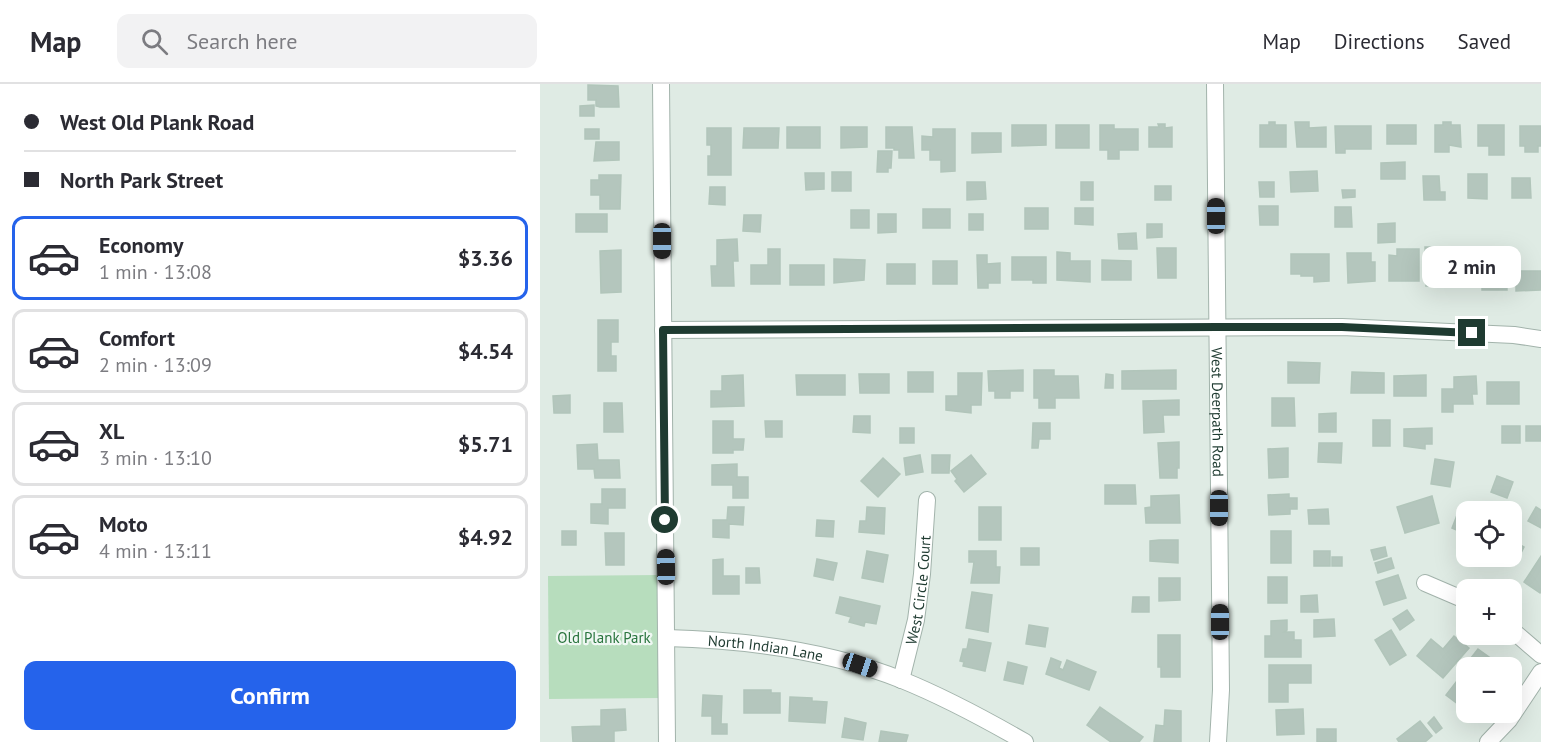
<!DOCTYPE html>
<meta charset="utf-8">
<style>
body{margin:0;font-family:"PT Sans",sans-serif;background:#f2f2f3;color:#2b2b33;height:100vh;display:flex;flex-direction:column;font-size:22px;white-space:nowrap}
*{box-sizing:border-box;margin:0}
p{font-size:20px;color:#7c7c81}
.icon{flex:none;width:33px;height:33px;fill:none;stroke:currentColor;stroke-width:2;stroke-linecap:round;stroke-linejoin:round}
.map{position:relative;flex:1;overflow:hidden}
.drawer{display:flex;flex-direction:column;background:#fff;width:540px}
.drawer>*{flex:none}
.top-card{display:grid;align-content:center;height:132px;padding:0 24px;background:#fff}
.buttons{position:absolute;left:916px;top:417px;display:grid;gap:12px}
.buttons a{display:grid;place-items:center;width:66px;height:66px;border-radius:12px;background:#fff;box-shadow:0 6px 24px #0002;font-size:30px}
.end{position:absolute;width:27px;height:27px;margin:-14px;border:8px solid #1f3b31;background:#fff;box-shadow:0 0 0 3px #fff}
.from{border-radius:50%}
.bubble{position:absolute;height:42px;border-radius:12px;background:#fff;box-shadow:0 6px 24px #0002;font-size:20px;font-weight:700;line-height:42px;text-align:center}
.car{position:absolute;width:18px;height:36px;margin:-18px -9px;border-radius:8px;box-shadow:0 0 4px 2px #0007;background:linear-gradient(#222 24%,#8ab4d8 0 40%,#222 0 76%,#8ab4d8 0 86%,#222 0)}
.top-card b{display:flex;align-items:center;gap:21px;height:57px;font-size:22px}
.top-card b+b{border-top:2px solid #e1e1e2}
.top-card i{width:15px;height:15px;background:#2b2b33}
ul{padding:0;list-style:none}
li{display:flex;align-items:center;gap:18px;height:84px;margin:0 12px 9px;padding:0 12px;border:3px solid #e1e1e2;border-radius:12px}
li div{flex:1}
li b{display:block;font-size:22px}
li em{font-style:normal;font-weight:700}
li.active{border-color:#2563eb}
li>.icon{width:54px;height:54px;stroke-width:1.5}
.cta{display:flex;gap:12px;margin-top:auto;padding:12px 24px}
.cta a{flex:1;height:69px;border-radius:12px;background:#2563eb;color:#fff;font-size:24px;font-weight:700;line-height:69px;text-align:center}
header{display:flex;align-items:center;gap:36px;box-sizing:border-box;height:84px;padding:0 30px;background:#fff;border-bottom:2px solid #e1e1e2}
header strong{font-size:28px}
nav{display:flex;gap:33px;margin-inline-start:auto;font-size:21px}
.search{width:420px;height:54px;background:#f2f2f3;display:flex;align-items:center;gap:15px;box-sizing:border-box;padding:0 21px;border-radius:12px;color:#7c7c81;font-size:22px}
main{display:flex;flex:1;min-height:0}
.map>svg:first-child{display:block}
.green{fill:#b7ddbd}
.building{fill:#b4c6bd;stroke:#b1c5ba;stroke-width:1.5}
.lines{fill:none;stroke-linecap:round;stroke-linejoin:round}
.minor-casing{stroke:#a2b3ab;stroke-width:18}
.minor{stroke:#fff;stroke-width:16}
.route{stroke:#1f3b31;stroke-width:8}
.labels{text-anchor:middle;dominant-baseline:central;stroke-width:4.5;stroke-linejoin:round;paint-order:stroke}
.street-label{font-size:15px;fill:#1f3b31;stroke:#eff7f3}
.park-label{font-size:15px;fill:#28743d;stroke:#eff7f3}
</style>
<header>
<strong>Map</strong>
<div class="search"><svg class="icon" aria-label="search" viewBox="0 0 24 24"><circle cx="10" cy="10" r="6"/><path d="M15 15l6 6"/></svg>Search here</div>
<nav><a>Map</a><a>Directions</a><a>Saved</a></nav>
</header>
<main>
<section class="drawer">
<div class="top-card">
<b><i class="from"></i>West Old Plank Road</b>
<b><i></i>North Park Street</b>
</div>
<ul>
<li class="active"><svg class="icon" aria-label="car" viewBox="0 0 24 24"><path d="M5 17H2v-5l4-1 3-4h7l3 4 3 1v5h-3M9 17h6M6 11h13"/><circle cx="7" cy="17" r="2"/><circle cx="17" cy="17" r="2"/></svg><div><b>Economy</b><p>1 min · 13:08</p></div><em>$3.36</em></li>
<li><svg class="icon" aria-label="car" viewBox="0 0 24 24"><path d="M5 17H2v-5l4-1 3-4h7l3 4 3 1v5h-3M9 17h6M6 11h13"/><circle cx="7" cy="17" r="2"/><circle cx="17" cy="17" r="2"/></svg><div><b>Comfort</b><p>2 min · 13:09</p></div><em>$4.54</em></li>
<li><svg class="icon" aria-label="car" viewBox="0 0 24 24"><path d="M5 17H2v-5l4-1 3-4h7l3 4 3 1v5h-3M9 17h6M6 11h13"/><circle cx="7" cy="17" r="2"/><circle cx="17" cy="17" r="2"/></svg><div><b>XL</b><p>3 min · 13:10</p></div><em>$5.71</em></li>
<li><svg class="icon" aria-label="car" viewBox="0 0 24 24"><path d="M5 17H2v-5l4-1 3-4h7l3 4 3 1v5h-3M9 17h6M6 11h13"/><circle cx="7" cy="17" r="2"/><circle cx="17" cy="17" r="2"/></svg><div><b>Moto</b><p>4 min · 13:11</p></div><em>$4.92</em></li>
</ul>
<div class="cta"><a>Confirm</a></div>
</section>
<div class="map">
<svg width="1001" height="658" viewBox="0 0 1001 658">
<rect width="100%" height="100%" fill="#dfebe4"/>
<polygon class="green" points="119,491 120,614 9,615 8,492"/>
<g class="building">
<polygon points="48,1 78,2 79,23 60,23 56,22 56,16 48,16"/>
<polygon points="54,21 54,32 40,32 40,22"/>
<polygon points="729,38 735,38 735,41 746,41 746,63 720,63 720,41 729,41"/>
<polygon points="755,38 769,38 769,44 786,43 786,63 757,63"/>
<polygon points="903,38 911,38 911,41 920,41 921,63 909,61 909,68 895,68 895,41 903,41"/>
<polygon points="618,40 625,40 625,44 632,43 632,63 609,63 609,43 619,43"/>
<polygon points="472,41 506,41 506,61 472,62"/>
<rect x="516" y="41" width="33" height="23"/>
<polygon points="560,41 574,41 574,45 598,45 598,66 579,66 579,75 568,75 568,66 560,66"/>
<rect x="847" y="41" width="29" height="19"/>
<polygon points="938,41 964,41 964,71 949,71 949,62 938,62"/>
<polygon points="795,42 831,42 831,65 805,65 805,69 796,69"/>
<polygon points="980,42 1001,42 1001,62 998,62 998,68 985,68 985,62 980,62"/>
<rect x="247" y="43" width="33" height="21"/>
<polygon points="301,43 327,43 327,63 301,64"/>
<polygon points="346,43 372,43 374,74 359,74 359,66 354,66 354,64 346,64"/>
<polygon points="167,44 191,44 191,91 168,91 168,72 171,72 171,61 167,61"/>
<polygon points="204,44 239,44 238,64 203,64"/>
<rect x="45" y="45" width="14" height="10"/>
<polygon points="393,45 415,45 415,87 401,88 401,76 390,76 390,66 382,66 382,52 393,53"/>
<polygon points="432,49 461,49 461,68 432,69"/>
<polygon points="56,58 79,58 79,76 54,77"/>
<polygon points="338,67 352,67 351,84 348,84 348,88 337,88"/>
<polygon points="865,78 865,95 841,95 841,79"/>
<polygon points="777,87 778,107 751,108 750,88"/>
<rect x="292" y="88" width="19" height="19"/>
<polygon points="265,89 284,89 284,105 266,106"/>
<polygon points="928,90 947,90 947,115 928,114"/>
<polygon points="59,91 81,91 80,125 60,125 60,111 51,111 51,96 59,96"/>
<polygon points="883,92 899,92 900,108 905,108 905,116 884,116"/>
<polygon points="972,94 990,94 991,114 972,114"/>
<polygon points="427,98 445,98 446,115 427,116"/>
<rect x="541" y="98" width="12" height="18"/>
<polygon points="719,98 734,98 734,113 720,113"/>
<rect x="615" y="102" width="16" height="14"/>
<polygon points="170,103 185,103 185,121 169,120"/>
<polygon points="802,106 815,106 815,113 803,114"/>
<polygon points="719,122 738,122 738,141 720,141"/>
<polygon points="795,123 811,123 812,143 795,143"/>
<rect x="485" y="124" width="23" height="21"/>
<polygon points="535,124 553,124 553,141 535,140"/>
<rect x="383" y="125" width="27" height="19"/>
<rect x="311" y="126" width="18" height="18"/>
<rect x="36" y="130" width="31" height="18"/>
<polygon points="338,130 356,130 356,148 338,149"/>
<rect x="429" y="130" width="14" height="16"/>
<polygon points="204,131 221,131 220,148 203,147"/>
<polygon points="855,139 855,158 838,159 838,140"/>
<polygon points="607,140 622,140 622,153 607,154"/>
<polygon points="596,149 597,165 579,165 578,150"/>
<polygon points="197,155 198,177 193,177 194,202 172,202 171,182 177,182 177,156"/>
<polygon points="885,163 908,163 908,178 922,178 923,202 886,202"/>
<polygon points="617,164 636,164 636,194 618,194"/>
<polygon points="228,165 240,165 240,200 211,200 211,181 228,181"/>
<polygon points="857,165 879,165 879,197 849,197 849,171 857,172"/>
<polygon points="81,166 81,208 61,209 60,167"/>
<polygon points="517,168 530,169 530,177 550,177 550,198 517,196"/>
<polygon points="807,169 831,169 831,178 835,178 835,197 808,199"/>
<polygon points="751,170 789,170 789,197 774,198 774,192 761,192 761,190 751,190"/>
<polygon points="437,171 447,171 447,180 460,179 460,199 448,199 448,204 438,204"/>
<polygon points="472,173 506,173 506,199 493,199 493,196 472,196"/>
<polygon points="294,175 325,176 324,196 294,199"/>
<polygon points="562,176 591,177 591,196 562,196"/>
<rect x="393" y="177" width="24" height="23"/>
<polygon points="966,178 967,206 942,206 942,203 934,203 933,187 950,187 950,179"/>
<rect x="347" y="180" width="28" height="20"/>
<rect x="250" y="181" width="34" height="20"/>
<polygon points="976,187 1001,187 1001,206 976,207"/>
<polygon points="58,236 78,236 78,258 71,258 71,272 76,272 76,287 58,287"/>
<polygon points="748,278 780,279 779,299 748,299"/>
<polygon points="483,286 483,307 470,307 470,314 455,314 455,307 449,307 448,287"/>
<polygon points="494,286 514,286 514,292 538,292 539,314 515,314 515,324 499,324 499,314 494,314"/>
<polygon points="636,286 636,305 582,305 582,287"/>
<rect x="368" y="288" width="25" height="20"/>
<polygon points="812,288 844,289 844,309 811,309"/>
<polygon points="418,289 442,289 441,321 431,321 431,329 406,326 406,312 418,312"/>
<polygon points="319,290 349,290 349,309 320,309"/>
<polygon points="566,290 573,291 573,304 565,304"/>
<polygon points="203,291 204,322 171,323 171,307 182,307 182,292"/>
<polygon points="256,291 305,291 305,311 257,311"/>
<polygon points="886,291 886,312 854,312 854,292"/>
<polygon points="936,292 937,310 932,310 933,320 913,320 913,328 902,328 902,305 914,305 914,293"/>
<rect x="947" y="298" width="32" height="22"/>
<polygon points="30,311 30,329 14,329 13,312"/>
<polygon points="732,314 754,314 755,342 732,342"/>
<polygon points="639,316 639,331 623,331 624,348 604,349 603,317"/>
<polygon points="64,319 82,319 83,348 64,348"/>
<polygon points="796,329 796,348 779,348 779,330"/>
<polygon points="314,332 330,332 330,349 313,348"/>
<rect x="833" y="336" width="17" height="26"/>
<polygon points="173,337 193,337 193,355 204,355 203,366 193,366 193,369 173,369"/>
<polygon points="225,337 242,337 242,353 226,353"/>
<polygon points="493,339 510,339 510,355 499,355 498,364 492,364"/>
<rect x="962" y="342" width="18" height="17"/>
<rect x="986" y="342" width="15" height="15"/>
<rect x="360" y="344" width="14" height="15"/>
<polygon points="892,344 892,360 885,360 885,365 864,362 864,345"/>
<polygon points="639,358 639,384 637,384 637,394 620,394 618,359"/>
<polygon points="779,359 802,359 801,379 778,378"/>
<polygon points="57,360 58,376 79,376 80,394 55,394 54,385 38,385 37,361"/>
<polygon points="748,364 748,393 729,394 728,365"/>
<polygon points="380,371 383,388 366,391 364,374"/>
<polygon points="392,371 410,371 409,389 392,389"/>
<polygon points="431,371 446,390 424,408 415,397 417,395 411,387"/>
<polygon points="343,374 360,390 338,413 321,397"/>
<polygon points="895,375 914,378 910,403 891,400"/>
<polygon points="197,380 197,393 208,393 208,414 193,414 193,401 172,401 172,381"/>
<polygon points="957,392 973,398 967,414 951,408"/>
<polygon points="565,401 595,401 596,420 565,420"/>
<polygon points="62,405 85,405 85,424 68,424 68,440 51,439 51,420 62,420"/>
<polygon points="749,410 749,414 757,414 757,425 750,425 750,430 729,431 728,411"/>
<polygon points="639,411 640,439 606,439 605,424 611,423 611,412"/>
<polygon points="892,412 899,439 865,449 857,423"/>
<polygon points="188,423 204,423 203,441 189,440 189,454 173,453 173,436 187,436"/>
<polygon points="327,423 345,424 344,450 319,448 320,437 326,437"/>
<rect x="439" y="423" width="22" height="33"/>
<polygon points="996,423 1001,426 1001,444 988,437"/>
<polygon points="788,425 789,440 769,440 768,426"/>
<polygon points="919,426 927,429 927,459 923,458 926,450 912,444"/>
<polygon points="277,436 294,437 293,453 276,452"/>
<rect x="22" y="447" width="14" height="14"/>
<rect x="731" y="447" width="20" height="32"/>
<polygon points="65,449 84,449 84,481 66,481"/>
<polygon points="619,456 638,456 638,479 610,477 610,457"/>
<polygon points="972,456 984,463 975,481 960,472 972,472"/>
<polygon points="845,463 847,472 834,476 831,466"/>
<rect x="481" y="464" width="18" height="17"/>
<polygon points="327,467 348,471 343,498 322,494"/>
<polygon points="429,467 456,467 456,483 460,483 459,499 431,499 434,478 429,478"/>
<rect x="774" y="467" width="16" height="15"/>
<polygon points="1001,472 1001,507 1000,509 984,498"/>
<rect x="792" y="473" width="10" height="9"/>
<polygon points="851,474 854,484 838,489 835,479"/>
<polygon points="183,475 183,492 199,492 199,510 173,510 173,476"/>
<polygon points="277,475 297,479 293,496 274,492"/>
<polygon points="206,484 219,484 220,499 206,499"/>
<polygon points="858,491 866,514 844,521 836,498"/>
<rect x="728" y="493" width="19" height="26"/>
<polygon points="619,494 640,494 640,516 619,517"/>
<polygon points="432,508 452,511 448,548 426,544"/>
<polygon points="777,511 778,528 761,528 761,512"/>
<polygon points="300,513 340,522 336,540 325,538 324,542 309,538 311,533 296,529"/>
<polygon points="593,513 609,513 609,528 592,528"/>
<polygon points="867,526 874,536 860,546 853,535"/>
<polygon points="794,535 795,552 774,553 774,536"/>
<polygon points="747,536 747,546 744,548 754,548 754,556 761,556 761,573 725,573 725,552 731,552 731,537"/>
<polygon points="489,541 508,544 505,563 486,560"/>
<polygon points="851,546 866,571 850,581 835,556"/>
<polygon points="618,551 640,551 640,593 621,593 621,583 618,583"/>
<polygon points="914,552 929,564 903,594 877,572 891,555 903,565"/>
<polygon points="429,555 451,559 445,587 423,582 424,578 420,577 423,565 427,565"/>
<polygon points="938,565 956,578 952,584 927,584 929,580 927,579"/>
<polygon points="511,574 521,578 519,584 523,586 527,576 556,588 549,606 506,590"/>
<polygon points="468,578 487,583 483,600 464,596"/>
<polygon points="729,581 771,581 771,599 748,599 748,618 729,618"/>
<polygon points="927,584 927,624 926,626 906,611"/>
<polygon points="204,606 231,606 231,609 240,609 240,629 204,629"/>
<polygon points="163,611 182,612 181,640 187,640 187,650 172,650 172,632 162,632"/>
<polygon points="250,613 272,614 272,617 287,618 285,639 249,637"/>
<polygon points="560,623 603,653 599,658 571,658 547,641"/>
<polygon points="85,625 86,646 74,647 74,658 33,658 32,643 61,642 61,626"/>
<polygon points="763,625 764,650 737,651 736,626"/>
<polygon points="625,626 641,627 641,658 614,658 616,641 624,642"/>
<polygon points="894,633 902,644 896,649 888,639"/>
<polygon points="305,634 326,639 323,656 302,653"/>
<polygon points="880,637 892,652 885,658 859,658 857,655"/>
<rect x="777" y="645" width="19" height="13"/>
<polygon points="341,647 368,651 366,658 339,658"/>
</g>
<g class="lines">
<g class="minor-casing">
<g id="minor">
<polyline points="121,0 127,658"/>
<path id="s1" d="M675 0 681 606 678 658"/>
<polyline points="123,246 802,243 974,251 1001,255"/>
<polyline points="885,499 927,517"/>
<polyline points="972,546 1001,571"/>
<path id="s2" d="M127 554C205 556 288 566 362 596 404 613 445 635 485 658"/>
<path id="s3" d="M361 596 376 536 382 490 387 416"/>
<polyline points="948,658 969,636 1001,588"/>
</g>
</g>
<use href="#minor" class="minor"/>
</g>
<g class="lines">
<polyline class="route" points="125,436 123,246 677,243 802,243 932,249"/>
</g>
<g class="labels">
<g class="street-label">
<text stroke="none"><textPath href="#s1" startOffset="328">West Deerpath Road</textPath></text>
<text stroke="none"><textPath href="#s3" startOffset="92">West Circle Court</textPath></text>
<text stroke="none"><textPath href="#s2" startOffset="99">North Indian Lane</textPath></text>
</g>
<g class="park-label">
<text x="64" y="553">Old Plank Park</text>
</g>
</g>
</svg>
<div class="buttons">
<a><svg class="icon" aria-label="locate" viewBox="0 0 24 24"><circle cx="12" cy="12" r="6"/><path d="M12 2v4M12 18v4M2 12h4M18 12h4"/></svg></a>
<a>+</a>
<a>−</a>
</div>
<i class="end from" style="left:125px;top:436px"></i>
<i class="end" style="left:932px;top:249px"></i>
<div class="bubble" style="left:882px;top:162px;width:99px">2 min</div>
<i class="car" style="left:676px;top:132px;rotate:0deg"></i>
<i class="car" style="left:122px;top:157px;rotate:180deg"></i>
<i class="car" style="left:679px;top:424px;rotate:180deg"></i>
<i class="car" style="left:126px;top:483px;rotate:359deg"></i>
<i class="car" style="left:680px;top:538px;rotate:0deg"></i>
<i class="car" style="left:320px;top:581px;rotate:109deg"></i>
</div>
</main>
